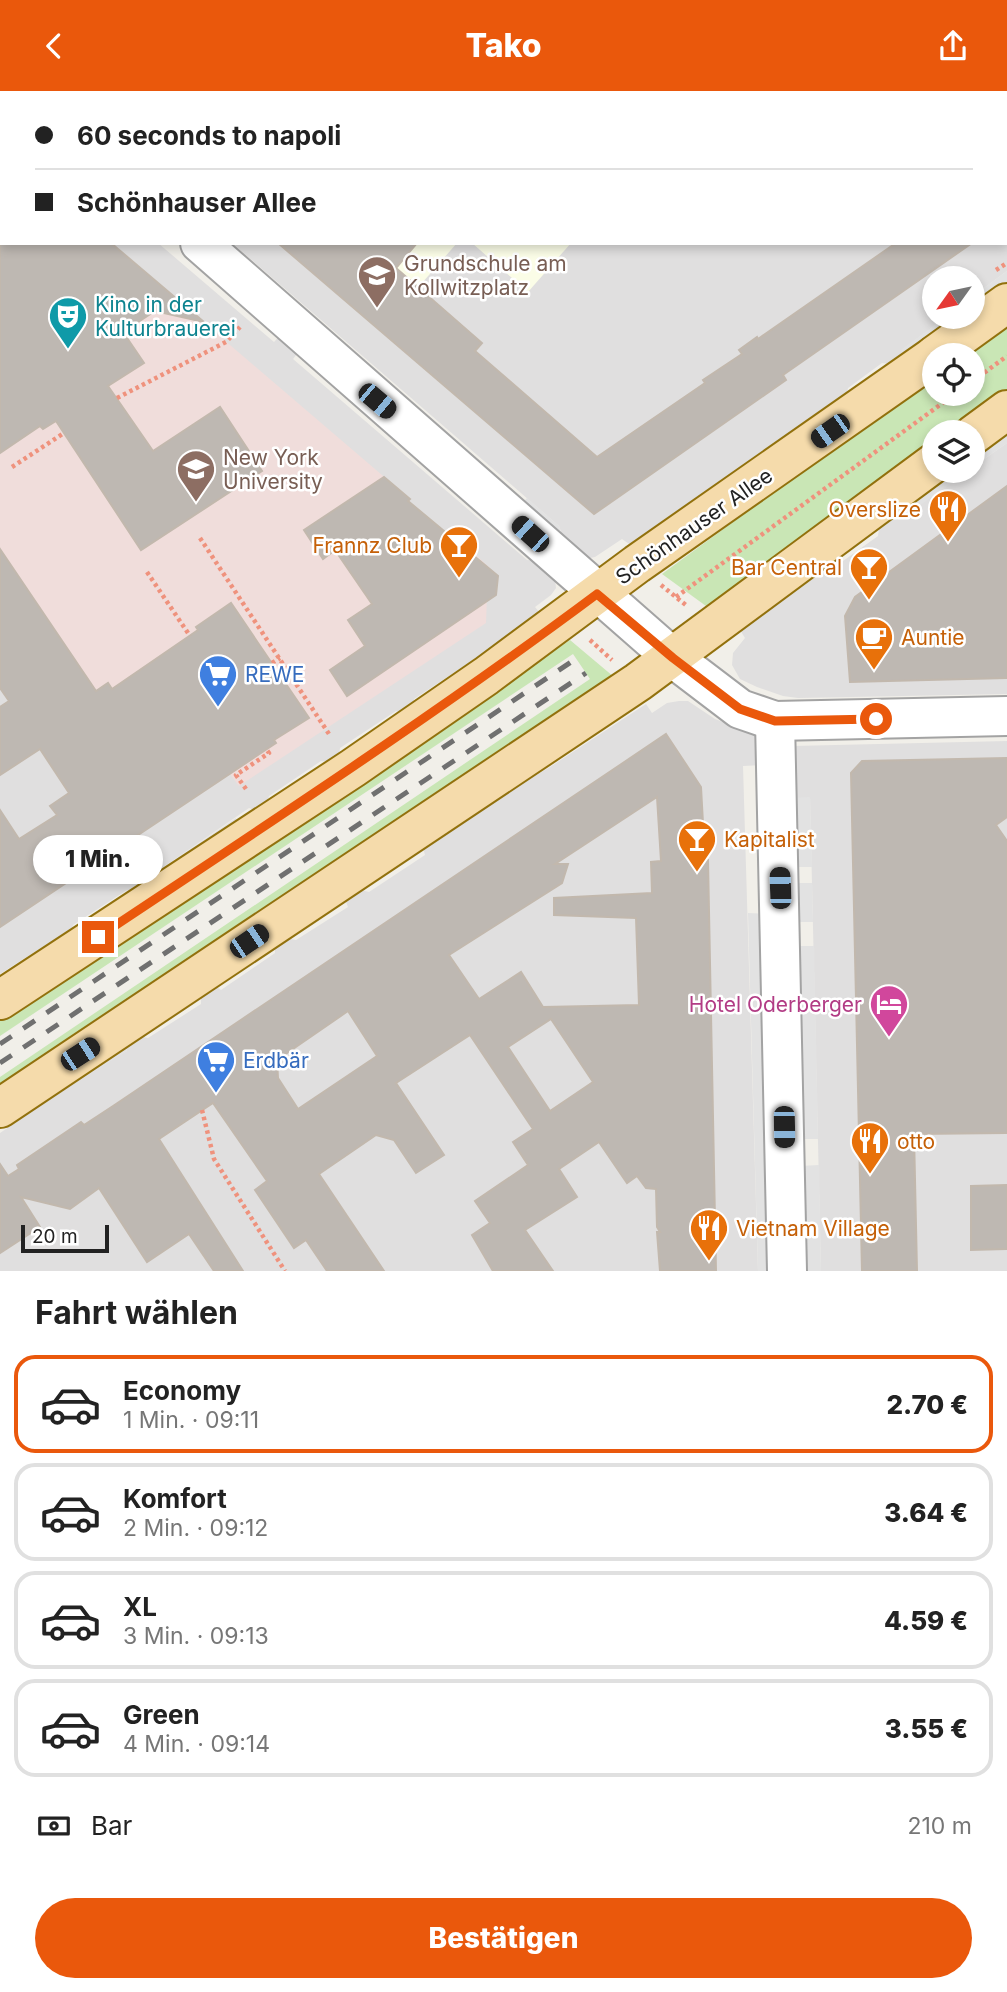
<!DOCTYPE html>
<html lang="de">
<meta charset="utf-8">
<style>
body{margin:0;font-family:Inter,sans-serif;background:#f2f2f2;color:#222;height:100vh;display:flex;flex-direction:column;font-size:26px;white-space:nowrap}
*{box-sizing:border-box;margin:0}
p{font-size:23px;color:#767676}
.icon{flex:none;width:38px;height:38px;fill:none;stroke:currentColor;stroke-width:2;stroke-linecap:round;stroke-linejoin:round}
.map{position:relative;height:1180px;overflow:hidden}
.drawer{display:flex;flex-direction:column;background:#fff;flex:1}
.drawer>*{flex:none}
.top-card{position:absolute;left:0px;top:0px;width:1008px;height:154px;box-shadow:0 4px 10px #0003;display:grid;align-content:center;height:154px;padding:0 35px;background:#fff}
.needle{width:46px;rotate:237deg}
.tools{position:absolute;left:922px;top:175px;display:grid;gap:14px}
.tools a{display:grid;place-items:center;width:63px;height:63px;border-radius:50%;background:#fff;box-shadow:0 4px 10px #0003;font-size:35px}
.scale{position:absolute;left:21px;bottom:18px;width:88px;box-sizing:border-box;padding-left:7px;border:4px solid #222;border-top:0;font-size:19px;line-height:24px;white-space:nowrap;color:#222;-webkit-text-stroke:5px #fff;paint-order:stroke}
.end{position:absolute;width:32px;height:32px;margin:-16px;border:9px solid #ea580c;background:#fff;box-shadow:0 0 0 4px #fff}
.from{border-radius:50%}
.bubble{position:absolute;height:49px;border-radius:24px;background:#fff;box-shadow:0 4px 10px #0003;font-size:23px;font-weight:800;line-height:49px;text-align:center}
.car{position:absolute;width:21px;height:42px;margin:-21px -10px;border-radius:9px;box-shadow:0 0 5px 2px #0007;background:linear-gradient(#222 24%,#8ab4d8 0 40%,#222 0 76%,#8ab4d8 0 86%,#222 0)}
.top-card b{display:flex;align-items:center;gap:24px;height:66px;font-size:26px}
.top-card b+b{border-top:2px solid #e0e0e0}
.top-card i{width:18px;height:18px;background:#222}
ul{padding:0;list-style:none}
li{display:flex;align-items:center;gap:21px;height:98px;margin:0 14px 10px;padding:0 21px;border:4px solid #e0e0e0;border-radius:21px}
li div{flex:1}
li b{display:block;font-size:26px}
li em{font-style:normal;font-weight:800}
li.selected{border-color:#ea580c}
li>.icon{width:63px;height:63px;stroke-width:1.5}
h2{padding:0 35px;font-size:32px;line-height:84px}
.pay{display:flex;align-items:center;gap:18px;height:77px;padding:0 35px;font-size:26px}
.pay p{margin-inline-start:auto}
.cta{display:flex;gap:14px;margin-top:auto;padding:14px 35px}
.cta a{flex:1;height:80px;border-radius:42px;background:#ea580c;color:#fff;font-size:28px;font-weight:800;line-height:80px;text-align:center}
header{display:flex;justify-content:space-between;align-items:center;height:91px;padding:0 35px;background:#ea580c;color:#fff;font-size:32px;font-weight:800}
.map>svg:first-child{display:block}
.residential{fill:#e0dfdf}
.commercial{fill:#f0dddb}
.education{fill:#fbfde7}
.grass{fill:#c9e6b5}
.pitch{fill:#8fd9c2}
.parking{fill:#e2e2e2}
.building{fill:#beb8b2;stroke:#c2b8ad;stroke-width:2;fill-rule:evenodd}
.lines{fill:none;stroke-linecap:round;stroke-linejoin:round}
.minor-casing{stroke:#a3a3a3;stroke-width:42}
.major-casing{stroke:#92710d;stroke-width:42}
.path{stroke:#ef927d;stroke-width:4.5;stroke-dasharray:3.5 3.5;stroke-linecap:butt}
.minor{stroke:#fff;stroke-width:38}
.major{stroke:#f5dbab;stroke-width:38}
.rail{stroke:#707070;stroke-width:5;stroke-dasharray:14 14;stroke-linecap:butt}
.route{stroke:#ea580c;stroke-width:9}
.labels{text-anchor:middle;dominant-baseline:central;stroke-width:5;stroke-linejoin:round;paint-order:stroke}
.education-label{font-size:21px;fill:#785e54;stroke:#fff;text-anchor:start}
.culture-label{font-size:21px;fill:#0d838f;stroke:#fff;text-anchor:start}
.food-label{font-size:21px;fill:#c56008;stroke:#fff;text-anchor:start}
.street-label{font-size:21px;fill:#222;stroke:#fff}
.shop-label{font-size:21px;fill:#366cbe;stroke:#fff;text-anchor:start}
.hotel-label{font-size:21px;fill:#b23c85;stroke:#fff;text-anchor:end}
</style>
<header><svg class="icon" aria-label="back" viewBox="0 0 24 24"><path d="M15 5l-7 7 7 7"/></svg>Tako<svg class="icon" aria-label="share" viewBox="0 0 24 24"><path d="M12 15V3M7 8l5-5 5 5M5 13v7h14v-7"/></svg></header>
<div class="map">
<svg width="1007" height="1180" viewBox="0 0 1007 1180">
<rect width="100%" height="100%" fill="#f1efe9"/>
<g class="residential">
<polygon points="55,0 1007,0 1007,180 980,200 978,215 973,218 973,187 934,187 934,226 946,226 903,258 900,271 897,274 882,272 848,297 845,311 734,381 632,455 622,448 595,466 584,468 565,452 559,435 232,152 1006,152 1006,2"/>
<polygon points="0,16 2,152 158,152 274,251 286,238 304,254 293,268 527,469 543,470 555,488 556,497 551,504 535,516 541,523 481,575 467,573 414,608 411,621 408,624 396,620 340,657 338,670 334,672 321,670 269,705 265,718 260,721 249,717 146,788 144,799 140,801 127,799 73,834 69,849 60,856 50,851 0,883"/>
<polygon points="1007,352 1007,603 798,607 783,605 757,596 740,588 732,574 733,562 745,547 740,539 831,467 843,470 878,445 880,431 951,392 953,380 973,380 973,376"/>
<polygon points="679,610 688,610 715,628 757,644 763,674 743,675 758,1180 0,1180 0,1042 34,1019 33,1010 127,960 123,951 134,944 148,947 201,913 201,900 213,893 221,899 275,862 275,849 281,846 296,849 348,816 343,803 353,797 369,801 425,764 422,753 445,737 550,676 646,613 652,622 667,612"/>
<polygon points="1007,650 1007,1180 821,1180 810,707 792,707 793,655"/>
</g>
<polygon class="commercial" points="0,58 2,152 111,152 410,408 409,410 464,458 467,456 490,477 490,484 498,484 495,505 487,505 486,532 239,695 230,683 109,763 0,597"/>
<g class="education">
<polygon points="290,0 753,0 755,2 288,2"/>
<polygon points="279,152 457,152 380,240"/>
<polygon points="472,152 571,152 528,201"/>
</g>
<g class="grass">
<polygon points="1007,231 1007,299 948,341 934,341 934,351 706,515 662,483 934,284 934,303 973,303 973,264 962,264"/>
<polygon points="570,549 614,586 0,999 0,986 590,588 573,563 0,945 0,930"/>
</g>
<polygon class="pitch" points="553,0 677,0 552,2"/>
<g class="parking">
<polygon points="1007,180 1007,194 978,215 980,200"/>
<polygon points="946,226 963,226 900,271 902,258"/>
<polygon points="1007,338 1007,352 973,376 973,364"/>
<polygon points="950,380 953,380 952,392 899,429 884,428"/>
<polygon points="527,407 559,435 565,452 522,413"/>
<polygon points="810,706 812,776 793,776 792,707"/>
<polygon points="236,727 237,737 144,799 146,788"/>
<polygon points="794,792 812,792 813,831 795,831"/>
<polygon points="748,822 767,823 776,1180 758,1180"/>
<polygon points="795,855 814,855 818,1048 799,1048"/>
<polygon points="123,951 127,960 52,1007 41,1004"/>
<polygon points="819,1074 821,1180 802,1180 800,1075"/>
</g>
<g class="building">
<polygon points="0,152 111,152 204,231 155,220 123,241 144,272 108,295 153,360 220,316 262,380 141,459 56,330 43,338 40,335 0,362"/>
<polygon points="278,152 417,152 396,177 482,252 475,260 597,366 705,292 703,289 742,263 739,259 757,246 758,248 896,152 972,152 783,284 786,289 594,423"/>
<polygon points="384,386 410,408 408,410 498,485 496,504 347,605 330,579 365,555 348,529 372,513 335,459 323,468 304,439"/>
<polygon points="1007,395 1007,587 850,591 845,525 855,506"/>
<polygon points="0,458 96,600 108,592 112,598 198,539 196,536 231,512 309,627 274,649 276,652 0,836 0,719 19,748 57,724 50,715 69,702 40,658 0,684 0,616 9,610 0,597"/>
<path d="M666 643 701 696 705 769H708L716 1180H660L657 1141H660L657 1136 656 1098 646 1097 637 1085 627 1092 599 1051 559 1078 577 1106 525 1139 553 1180H493L472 1144 490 1132 475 1110 528 1074 513 1051 533 1038 470 944 396 992 444 1064 416 1082 394 1049 376 1044 319 1083 384 1180H327L306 1149 294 1157 255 1099 267 1090 213 1012 159 1048 243 1180H214L189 1143 147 1171 99 1097 70 1118 21 1106 40 1136 0 1162V1073L8 1085 19 1078 17 1074 81 1031 84 1034 113 1015ZM657 706 661 770 651 771 652 802 554 807V824L636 827 639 914 543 916 521 881 479 908 449 864 562 792 568 773H555ZM348 920 377 965 298 1018 278 987 277 969ZM551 928 593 991 550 1020 508 956Z"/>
<polygon points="1007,667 1007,726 996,734 1007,750 1007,1042 914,1043 917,1180 862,1180 851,682 862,670"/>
<polygon points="1007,1094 1007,1158 971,1159 971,1095"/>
</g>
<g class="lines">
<g class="minor-casing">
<g id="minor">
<polyline points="23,0 25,2"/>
<polyline points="200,152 673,567 740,618 775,630 1007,625"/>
<polyline points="775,630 787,1180"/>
</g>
</g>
<g class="major-casing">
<g id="major">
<polyline points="935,264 1007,212"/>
<polyline points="973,344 1007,319"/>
<polyline points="0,909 353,677 486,585 637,473 934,265"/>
<polyline points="0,1017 638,591 934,372"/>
</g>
</g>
<g class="path">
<polyline points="996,179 1007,172"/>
<polyline points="973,290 1007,265"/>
<polyline points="117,307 226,251 240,236"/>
<polyline points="12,376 64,342"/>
<polyline points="200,447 329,643"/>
<polyline points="147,481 190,545"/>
<polyline points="661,494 687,515"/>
<polyline points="676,506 955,303"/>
<polyline points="590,549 612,569"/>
<polyline points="272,572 280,567"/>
<polyline points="246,698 236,684 269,662 266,658"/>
<polyline points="202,1019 214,1068 285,1180"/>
</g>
<use href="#minor" class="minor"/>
<use href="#major" class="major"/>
<g class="rail">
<polyline points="0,953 577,567"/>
<polyline points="0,972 586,582"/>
</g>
</g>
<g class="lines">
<path class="route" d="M98 846C266 734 435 624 597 503L673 567 740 618 775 630 876 628"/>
</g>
<defs>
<g id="school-pin" transform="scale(2.0125)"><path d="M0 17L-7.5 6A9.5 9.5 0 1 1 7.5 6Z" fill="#8d6e63" stroke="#fff"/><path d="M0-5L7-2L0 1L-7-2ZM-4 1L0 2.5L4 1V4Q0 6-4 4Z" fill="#fff"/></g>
<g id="theatre-pin" transform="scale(2.0125)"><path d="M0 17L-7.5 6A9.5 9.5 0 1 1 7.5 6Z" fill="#0f9aa8" stroke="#fff"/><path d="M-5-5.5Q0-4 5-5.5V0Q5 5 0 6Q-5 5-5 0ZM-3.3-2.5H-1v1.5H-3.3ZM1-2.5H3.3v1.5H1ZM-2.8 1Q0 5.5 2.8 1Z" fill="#fff"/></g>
<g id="university-pin" transform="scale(2.0125)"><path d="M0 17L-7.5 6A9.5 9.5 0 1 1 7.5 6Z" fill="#8d6e63" stroke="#fff"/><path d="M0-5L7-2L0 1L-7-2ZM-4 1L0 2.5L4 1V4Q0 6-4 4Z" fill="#fff"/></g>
<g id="restaurant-pin" transform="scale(2.0125)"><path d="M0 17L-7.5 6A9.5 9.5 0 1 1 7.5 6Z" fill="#e8710a" stroke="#fff"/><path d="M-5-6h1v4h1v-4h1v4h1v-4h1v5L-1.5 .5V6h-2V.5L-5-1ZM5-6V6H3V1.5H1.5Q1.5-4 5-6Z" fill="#fff"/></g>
<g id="bar-pin" transform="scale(2.0125)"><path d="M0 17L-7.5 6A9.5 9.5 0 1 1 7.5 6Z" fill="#e8710a" stroke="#fff"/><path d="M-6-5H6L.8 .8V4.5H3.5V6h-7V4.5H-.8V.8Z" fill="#fff"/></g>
<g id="cafe-pin" transform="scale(2.0125)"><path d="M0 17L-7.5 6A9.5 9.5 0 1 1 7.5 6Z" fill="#e8710a" stroke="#fff"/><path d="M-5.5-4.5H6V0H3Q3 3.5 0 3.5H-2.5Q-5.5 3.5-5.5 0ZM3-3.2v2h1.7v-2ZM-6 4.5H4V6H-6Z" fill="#fff"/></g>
<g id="supermarket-pin" transform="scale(2.0125)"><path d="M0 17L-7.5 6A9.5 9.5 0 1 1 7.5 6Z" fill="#3f7fe0" stroke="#fff"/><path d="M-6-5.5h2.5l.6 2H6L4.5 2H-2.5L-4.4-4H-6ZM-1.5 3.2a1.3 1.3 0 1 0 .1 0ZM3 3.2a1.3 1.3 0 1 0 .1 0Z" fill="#fff"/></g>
<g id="hotel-pin" transform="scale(2.0125)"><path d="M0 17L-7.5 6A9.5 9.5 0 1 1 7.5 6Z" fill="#d1479c" stroke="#fff"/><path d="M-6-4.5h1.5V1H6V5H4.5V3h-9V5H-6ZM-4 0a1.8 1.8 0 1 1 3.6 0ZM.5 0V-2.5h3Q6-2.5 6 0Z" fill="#fff"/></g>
</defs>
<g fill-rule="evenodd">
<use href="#school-pin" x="377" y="184"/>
<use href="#theatre-pin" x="68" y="225"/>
<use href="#university-pin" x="196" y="378"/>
<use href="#restaurant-pin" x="948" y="418"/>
<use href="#bar-pin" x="459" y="454"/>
<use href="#bar-pin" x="869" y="476"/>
<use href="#cafe-pin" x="874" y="546"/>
<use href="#supermarket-pin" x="218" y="583"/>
<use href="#bar-pin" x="697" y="748"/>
<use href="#hotel-pin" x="889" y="913"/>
<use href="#supermarket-pin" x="216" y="969"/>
<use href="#restaurant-pin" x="870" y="1050"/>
<use href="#restaurant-pin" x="709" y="1137"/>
</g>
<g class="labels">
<g class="education-label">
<text x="404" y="172">Grundschule am<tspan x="404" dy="24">Kollwitzplatz</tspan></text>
<text x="223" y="366">New York<tspan x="223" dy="24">University</tspan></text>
</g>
<g class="culture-label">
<text x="95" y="213">Kino in der<tspan x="95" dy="24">Kulturbrauerei</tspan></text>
</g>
<g class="food-label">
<text x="921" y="418" text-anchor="end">Overslize</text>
<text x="432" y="454" text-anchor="end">Frannz Club</text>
<text x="842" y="476" text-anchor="end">Bar Central</text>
<text x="901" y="546">Auntie</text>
<text x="724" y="748">Kapitalist</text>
<text x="897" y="1050">otto</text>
<text x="736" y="1137">Vietnam Village</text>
</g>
<g class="street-label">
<text transform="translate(694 435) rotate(-35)">Schönhauser Allee</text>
</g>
<g class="shop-label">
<text x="245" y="583">REWE</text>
<text x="243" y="969">Erdbär</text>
</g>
<g class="hotel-label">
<text x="862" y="913">Hotel Oderberger</text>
</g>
</g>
</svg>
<div class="tools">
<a><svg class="needle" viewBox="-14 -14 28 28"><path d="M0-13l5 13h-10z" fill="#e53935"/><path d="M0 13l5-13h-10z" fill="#767676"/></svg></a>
<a><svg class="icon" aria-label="locate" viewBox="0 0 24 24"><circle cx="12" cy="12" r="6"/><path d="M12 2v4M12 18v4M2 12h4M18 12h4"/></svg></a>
<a><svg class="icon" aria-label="layers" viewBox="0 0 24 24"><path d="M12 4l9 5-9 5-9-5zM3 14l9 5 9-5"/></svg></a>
</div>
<div class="scale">20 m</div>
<i class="end from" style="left:876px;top:628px"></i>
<i class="end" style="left:98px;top:846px"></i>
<div class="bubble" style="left:33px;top:744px;width:130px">1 Min.</div>
<i class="car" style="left:377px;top:310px;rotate:130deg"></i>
<i class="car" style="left:830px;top:340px;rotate:235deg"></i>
<i class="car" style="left:530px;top:443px;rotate:312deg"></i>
<i class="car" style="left:780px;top:797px;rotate:358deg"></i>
<i class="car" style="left:249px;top:850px;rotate:56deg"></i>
<i class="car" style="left:80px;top:963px;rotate:57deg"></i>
<i class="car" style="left:784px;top:1036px;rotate:179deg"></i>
<div class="top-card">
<b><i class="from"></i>60 seconds to napoli</b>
<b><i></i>Schönhauser Allee</b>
</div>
</div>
<section class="drawer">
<h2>Fahrt wählen</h2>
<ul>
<li class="selected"><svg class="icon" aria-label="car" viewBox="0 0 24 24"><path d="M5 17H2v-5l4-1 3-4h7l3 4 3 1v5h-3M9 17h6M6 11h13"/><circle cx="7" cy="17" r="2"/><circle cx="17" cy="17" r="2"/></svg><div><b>Economy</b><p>1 Min. · 09:11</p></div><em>2.70 €</em></li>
<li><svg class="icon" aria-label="car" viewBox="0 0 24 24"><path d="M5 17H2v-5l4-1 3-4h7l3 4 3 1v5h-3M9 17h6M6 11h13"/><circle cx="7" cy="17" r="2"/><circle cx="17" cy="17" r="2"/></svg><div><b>Komfort</b><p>2 Min. · 09:12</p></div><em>3.64 €</em></li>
<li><svg class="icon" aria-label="car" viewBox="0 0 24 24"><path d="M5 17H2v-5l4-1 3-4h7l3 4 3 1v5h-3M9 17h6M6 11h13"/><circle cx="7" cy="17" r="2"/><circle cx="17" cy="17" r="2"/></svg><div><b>XL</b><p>3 Min. · 09:13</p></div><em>4.59 €</em></li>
<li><svg class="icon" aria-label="car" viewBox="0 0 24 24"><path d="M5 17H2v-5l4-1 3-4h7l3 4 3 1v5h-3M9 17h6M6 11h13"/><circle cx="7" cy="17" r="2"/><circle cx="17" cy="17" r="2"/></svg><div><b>Green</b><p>4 Min. · 09:14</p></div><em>3.55 €</em></li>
</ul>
<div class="pay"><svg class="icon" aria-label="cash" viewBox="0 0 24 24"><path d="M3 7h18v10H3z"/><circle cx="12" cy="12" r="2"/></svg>Bar<p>210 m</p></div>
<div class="cta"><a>Bestätigen</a></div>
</section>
